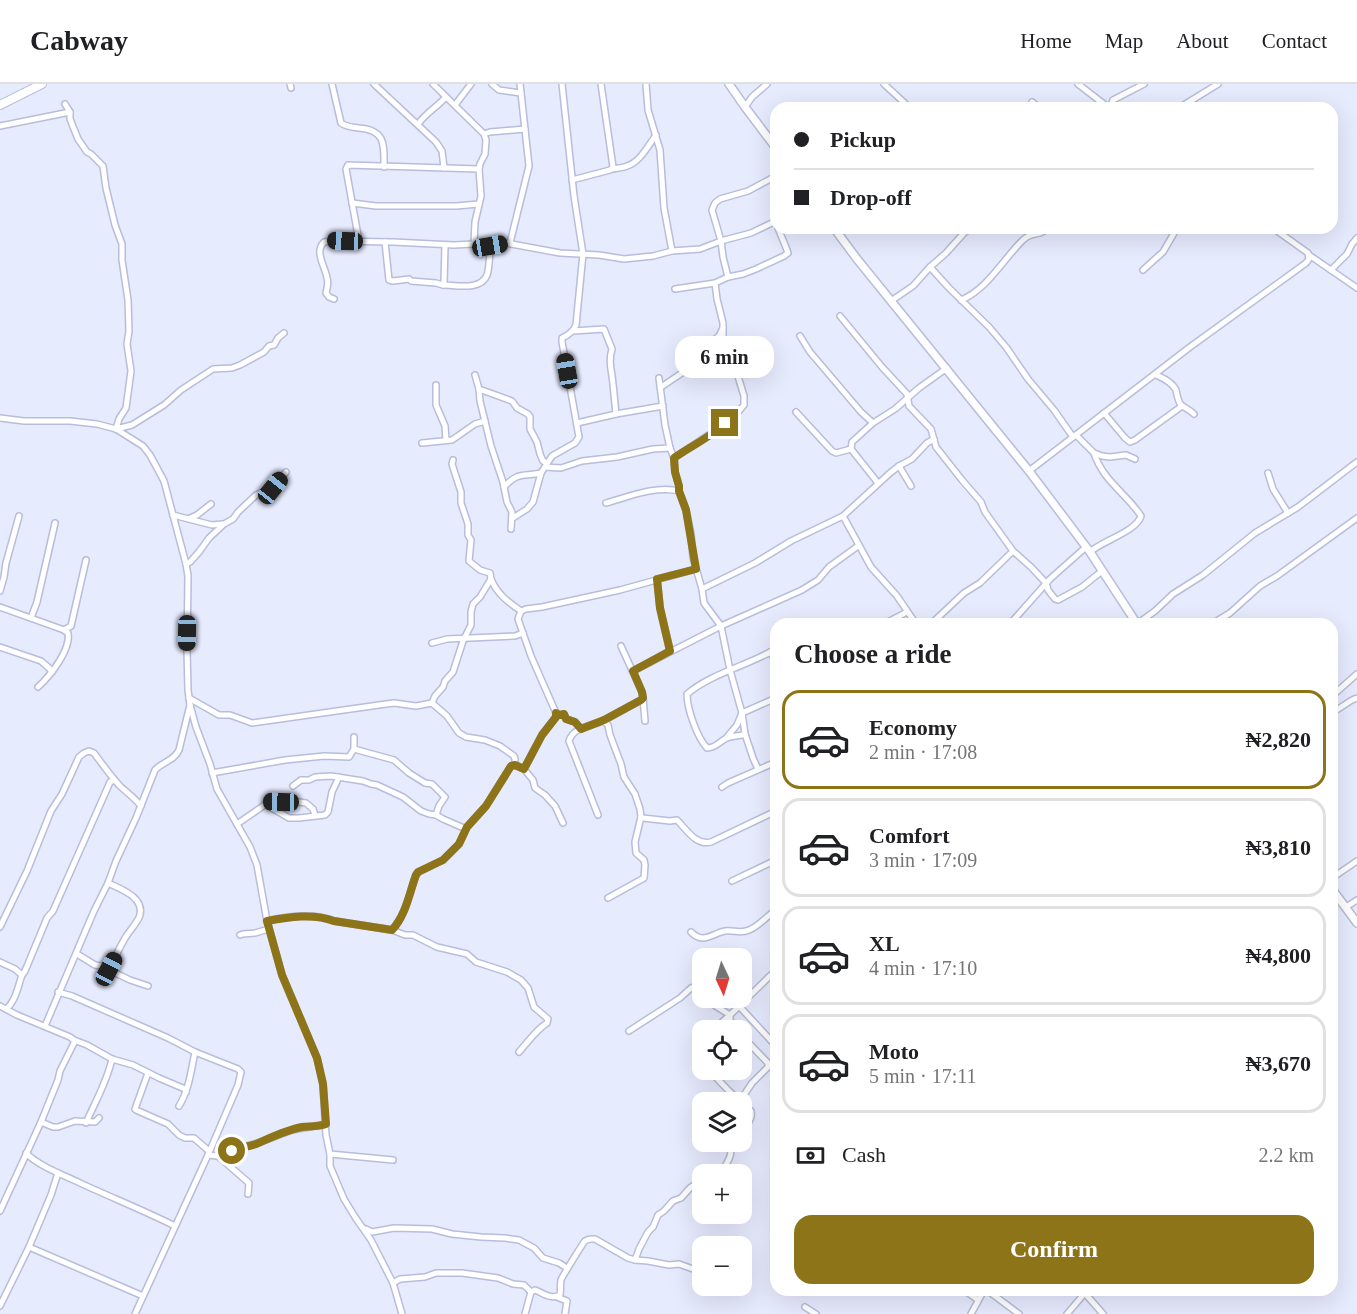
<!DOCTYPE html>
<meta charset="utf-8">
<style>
body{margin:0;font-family:Georgia,serif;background:#f2f2f2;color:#202124;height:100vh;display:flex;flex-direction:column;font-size:22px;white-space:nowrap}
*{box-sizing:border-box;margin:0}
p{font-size:20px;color:#757577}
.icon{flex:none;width:33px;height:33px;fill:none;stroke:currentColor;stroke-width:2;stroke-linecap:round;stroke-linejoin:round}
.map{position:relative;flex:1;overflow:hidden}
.drawer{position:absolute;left:770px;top:534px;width:568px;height:678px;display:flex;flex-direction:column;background:#fff;border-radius:18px;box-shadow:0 6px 24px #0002}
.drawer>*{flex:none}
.guide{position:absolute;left:770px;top:18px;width:568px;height:132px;border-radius:18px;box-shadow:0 6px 24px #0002;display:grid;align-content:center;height:132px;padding:0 24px;background:#fff}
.needle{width:39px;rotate:176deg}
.fabs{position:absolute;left:692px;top:864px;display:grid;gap:12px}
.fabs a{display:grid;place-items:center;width:60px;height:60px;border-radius:12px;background:#fff;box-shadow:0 6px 24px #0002;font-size:30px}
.end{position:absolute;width:27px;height:27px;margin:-14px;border:8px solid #8d7419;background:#fff;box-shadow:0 0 0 3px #fff}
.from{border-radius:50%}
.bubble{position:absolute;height:42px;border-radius:18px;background:#fff;box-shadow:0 6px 24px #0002;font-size:20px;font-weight:700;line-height:42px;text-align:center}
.car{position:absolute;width:18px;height:36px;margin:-18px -9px;border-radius:8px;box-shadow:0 0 4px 2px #0007;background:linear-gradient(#222 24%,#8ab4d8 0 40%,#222 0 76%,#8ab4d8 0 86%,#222 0)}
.guide b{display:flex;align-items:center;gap:21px;height:57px;font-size:22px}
.guide b+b{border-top:2px solid #e0e0e0}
.guide i{width:15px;height:15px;background:#202124}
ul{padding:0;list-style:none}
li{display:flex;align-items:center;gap:18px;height:99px;margin:0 12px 9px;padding:0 12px;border:3px solid #e0e0e0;border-radius:18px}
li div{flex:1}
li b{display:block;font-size:22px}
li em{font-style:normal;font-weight:700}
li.on{border-color:#8d7419}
li>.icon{width:54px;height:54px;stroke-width:1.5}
h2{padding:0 24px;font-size:27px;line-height:72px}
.pay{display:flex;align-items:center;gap:15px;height:66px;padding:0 24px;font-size:22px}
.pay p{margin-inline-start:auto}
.button{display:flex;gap:12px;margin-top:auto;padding:12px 24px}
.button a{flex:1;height:69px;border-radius:18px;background:#8d7419;color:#fff;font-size:24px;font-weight:700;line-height:69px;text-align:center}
header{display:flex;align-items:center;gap:36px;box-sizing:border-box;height:84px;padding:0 30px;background:#fff;border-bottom:2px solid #e0e0e0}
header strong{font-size:28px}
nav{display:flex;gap:33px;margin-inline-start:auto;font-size:21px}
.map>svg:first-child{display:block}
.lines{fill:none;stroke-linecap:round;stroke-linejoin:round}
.minor-casing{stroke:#b7bddb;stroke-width:8}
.major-casing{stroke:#b7bddb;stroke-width:10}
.highway-casing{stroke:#b7bddb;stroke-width:10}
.minor{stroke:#fff;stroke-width:5}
.major{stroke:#fff;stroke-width:7}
.highway{stroke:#fff;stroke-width:8}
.route{stroke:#8d7419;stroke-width:8}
</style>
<header>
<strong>Cabway</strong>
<nav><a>Home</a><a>Map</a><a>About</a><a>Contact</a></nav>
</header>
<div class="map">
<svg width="1357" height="1230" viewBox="0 0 1357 1230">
<rect width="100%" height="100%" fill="#e7ebfe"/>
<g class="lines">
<g class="minor-casing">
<g id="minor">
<polyline points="290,0 291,4"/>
<path d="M332 0 341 39C346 43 353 43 359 44 386 46 384 61 384 83"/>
<polyline points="374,0 436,58 442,67 444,84"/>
<polyline points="433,0 484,50 486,56 485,70 480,80 479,85 481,112 475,138 474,160"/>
<polyline points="492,0 499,6 521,9"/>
<polyline points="646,0 648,26 660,66 664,124 672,167"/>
<polyline points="884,0 910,24"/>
<polyline points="1078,0 1109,24"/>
<polyline points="1032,18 1040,24"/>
<polyline points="65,20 70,28 70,35 78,55 87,68 91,70 103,82 106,104 115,141 122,160 122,176 128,216 129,247 127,260 131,287 126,324 119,335 116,345"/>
<polyline points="455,21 471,0"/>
<polyline points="745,23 752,13 767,0"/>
<polyline points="1110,24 1113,16 1144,0"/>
<polyline points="1179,24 1218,0"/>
<path d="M418 40C426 29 437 23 446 13"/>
<polyline points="0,42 70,28"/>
<polyline points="484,50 490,48 525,45"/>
<path d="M612 85C617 84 623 84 627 82 640 78 648 62 656 51"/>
<polyline points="572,96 610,86 613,83 601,0"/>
<polyline points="352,119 376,122 456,122 479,120"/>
<polyline points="359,157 346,85 348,81 479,85"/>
<polyline points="385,158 389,196 393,197 409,195 411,197 436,199 443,201"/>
<polyline points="510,159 529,82 520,0"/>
<path d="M445 161 444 200 443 201C456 201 481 207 487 191 489 186 490 168 490 162"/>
<polyline points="1309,171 1357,204"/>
<polyline points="930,183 949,204 989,243 1006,263 1028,295 1054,326 1073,353"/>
<polyline points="1143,186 1163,168 1177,144"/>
<polyline points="1331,186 1347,170 1352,160 1357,154"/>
<polyline points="728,193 723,173 721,157 751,149 776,137"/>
<polyline points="675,205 715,199 728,193 743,190 756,185 784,172 788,169 787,166 778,144"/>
<path d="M334 215 329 213 326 209C327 204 329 199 327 194 325 182 314 168 324 158L332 157 393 158 454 161 474 160 490 162 506 159 560 169 599 171 624 175 653 172 672 167 700 165 721 157 712 126 715 119 720 115 748 107 776 92"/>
<path d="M961 216C987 206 1004 174 1023 156 1029 150 1033 151 1040 149 1041 149 1048 145 1048 144"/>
<polyline points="891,217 913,202 930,183 946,169 964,149 971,144"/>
<polyline points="840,232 882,283 907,310 909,322 931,345 936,363 962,396 981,418 985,428 1013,467 1031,483 1046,499 1048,506 1055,515 1058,516 1082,503 1102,487"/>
<path d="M573 247 604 245 612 265C608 278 612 287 613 300 614 310 615 320 616 330"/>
<polyline points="800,252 810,268 861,328 873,339"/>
<polyline points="475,291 479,305 480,317 491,362 503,398 507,418 512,428 511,445"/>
<path d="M1156 291C1163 294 1172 298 1176 306 1177 311 1178 317 1181 321 1185 324 1190 326 1194 330"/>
<polyline points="659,294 665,341 670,364 674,374 675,388 679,402 679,407 686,426 691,450 693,474 702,505 704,519 721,542 730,586 742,629 745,650 753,674 758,685"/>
<polyline points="436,301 436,321 445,342 446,356"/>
<polyline points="661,303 685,287 694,268 714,256 719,252 723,244"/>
<polyline points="479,305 512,317 517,324 528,330 530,333 530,345 537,358 540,370 543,377 547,379"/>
<polyline points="796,328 832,367 836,369 851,365"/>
<polyline points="1104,329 1125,354 1130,358 1135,356 1182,322"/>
<polyline points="0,334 24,337 70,337 97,340 116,345 143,362 150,371 164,397 186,480 188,492 187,566 188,606 190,621 196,643 210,680 217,705 250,763 257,781 267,837 282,891 317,974 323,1000 326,1051 330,1070 330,1082 344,1115 355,1133 371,1156 393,1199 402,1230"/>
<polyline points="577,339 616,330 663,322"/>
<polyline points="116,345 132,341 164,321 181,306 213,285 232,284 240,281 264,268 269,262 274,261 278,254 284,249"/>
<polyline points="1076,351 1094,369 1102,372 1110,373 1126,371 1135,375"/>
<polyline points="422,359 452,356 475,340 485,337"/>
<polyline points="851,365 852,358 873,339 895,325 919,304 947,284"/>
<polyline points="851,365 878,399"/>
<polyline points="674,374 707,352 718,347 739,327 744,321 744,312 737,289 723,253 723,239 717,215 715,199"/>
<polyline points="899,382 911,402"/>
<polyline points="545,383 561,384 582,377 617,373 653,365 670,364"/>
<polyline points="1029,387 1190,263 1306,179 1309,175 1308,169 1273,144"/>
<polyline points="1268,389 1273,405 1288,429"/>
<path d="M504 403C519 387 523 393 541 389L552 372 575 359 579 353 562 258V254C569 251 573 248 576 241L583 170 574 112 562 0"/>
<path d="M606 419C628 413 656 401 679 407"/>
<polyline points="173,431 212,441 222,440"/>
<polyline points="843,432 871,483 897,512 916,540"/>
<polyline points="190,434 197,431 211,420"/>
<polyline points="513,434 527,425 533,418 541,389"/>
<path d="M1090 468C1102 457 1137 447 1141 432 1126 409 1103 397 1094 369"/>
<polyline points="186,480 190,478 199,468 209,454 224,440 233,435 238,428 256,411 273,404 286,388"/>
<path d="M491 495C497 510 508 518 521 527"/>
<polyline points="657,495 660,524 670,567"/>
<polyline points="702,505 755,479 791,457 843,432 890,389 899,382 912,375 927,359 934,355"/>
<polyline points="0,507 4,493 6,479 19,432"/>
<polyline points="0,523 64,546 71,542 86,476"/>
<polyline points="31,534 37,518 55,439"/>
<polyline points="884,540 907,528"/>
<polyline points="931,540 964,509 980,499 1013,467"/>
<polyline points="1010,540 1050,495 1086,463"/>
<polyline points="1137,540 1155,527 1173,510 1203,491 1255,449 1298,423 1357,378"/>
<polyline points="1212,540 1230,529 1260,502 1277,492 1357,434"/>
<polyline points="432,559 447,555 515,552 523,549"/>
<polyline points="0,563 41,577 49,584 52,588"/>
<polyline points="770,568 776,577"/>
<polyline points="633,587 721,542 802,506 818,496 829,483 858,462"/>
<path d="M38 603C50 592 71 566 68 549L64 546"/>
<polyline points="1332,612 1357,590"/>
<polyline points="189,614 219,631 230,631 252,639 386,620 394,619 416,622 432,619 447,632 459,649 466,653 485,656 500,662 514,672 515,675 515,681"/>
<polyline points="643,614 645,637"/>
<polyline points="432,619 435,612 443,603 445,597 453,588 463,557 471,541 471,528 473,520 480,513 491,495 490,489 480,486 469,477 471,456 468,451 468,440 461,419 461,408 452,380 453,376"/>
<polyline points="556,629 559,631 564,630 566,635 575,638 581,645"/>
<polyline points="1332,629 1352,616 1357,614"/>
<polyline points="603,637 641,616 643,614 642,608 621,562"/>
<path d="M745 650C739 653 731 651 725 655 718 659 715 664 707 664 697 653 687 625 687 610 712 589 747 582 776 565"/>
<polyline points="354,653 354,665 394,676 409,689 425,699 432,700 445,713 439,722 436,731"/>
<polyline points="727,653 737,641 742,629 776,614"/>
<polyline points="212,689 285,676 324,672 349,673 354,665"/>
<polyline points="293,702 301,696 309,696 315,693 331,692 363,697 371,700 377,701 403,713 421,727 429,730 436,731 443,735 466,745"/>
<polyline points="722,703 728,699 776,678"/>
<polyline points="265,720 289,734 299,734 325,731 328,728 332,708 339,693"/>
<path d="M598 731 569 657C573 643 591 642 603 637L608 641 610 651 621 680 624 693 635 710 640 725 641 733 643 734 670 737 677 736C686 745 696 762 711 758L776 727"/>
<polyline points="563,739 555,722 545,711 535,704 533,696 524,685 542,651 556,633 556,629 531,572 518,535 521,527 526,525 542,523 620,506 696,485"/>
<polyline points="237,740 269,718 299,718 306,719 313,725 315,731"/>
<polyline points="1332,794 1357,777"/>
<polyline points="732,797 776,776"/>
<path d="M108 799C121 805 144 813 140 831 138 838 131 845 127 851 120 862 115 874 109 885"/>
<polyline points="608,814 644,794 645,781 644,776 636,769 635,758 641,733"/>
<polyline points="1346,823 1357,816"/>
<path d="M267 837C288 832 314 829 334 837L392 846 405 851H413L437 863 467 870 476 878 507 888 521 896 528 904 534 923 548 935 547 939C537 945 527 959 519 968"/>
<path d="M0 843 27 787 51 727 62 710 79 673 84 669 89 667 94 669C102 680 110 691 119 701 126 708 135 714 141 722"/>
<path d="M392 846C406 831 409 810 416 791L419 788 443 776 459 760 467 743 486 722 511 682 515 681 524 685"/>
<path d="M691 848C703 861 713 849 725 847 734 846 740 850 749 846 759 842 767 832 776 826"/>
<polyline points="240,851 243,850 255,849 269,845"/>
<polyline points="77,870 95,881 101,882 130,896 148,902"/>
<path d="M0 878 15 885 22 891C18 902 16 917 6 925"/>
<polyline points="22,891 25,887 47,834 53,827 107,705 110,698 114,696"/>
<polyline points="58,908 72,912 168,954 195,968 238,985 241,988 238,1001 208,1071 135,1230"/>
<polyline points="710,914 714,921 730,931 776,886"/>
<polyline points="0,922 17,931 70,953 74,956 74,959 60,987 58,996 41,1038 0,1127"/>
<polyline points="739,922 776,962"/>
<path d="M45 942 94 827 108 799 116 777 136 734 155 686C162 678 174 677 179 666L190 621"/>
<polyline points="713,946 730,931 730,936 738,946"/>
<polyline points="629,947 680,914 691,904 696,902 702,906"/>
<polyline points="74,956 87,961 112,975 133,981 159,994 185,1005 186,1008"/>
<path d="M702 959C697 967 696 971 702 978"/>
<path d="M709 986 728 1006 751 1027C753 1035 746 1042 741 1048"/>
<polyline points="148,989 135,1025 136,1026 168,1040 179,1051 185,1054 194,1054 209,1067"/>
<polyline points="740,1017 752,999 768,983 768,979 741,951"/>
<path d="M179 1022C189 1006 191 987 195 968"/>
<polyline points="697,1033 702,1036"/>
<polyline points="41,1038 53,1043 58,1043 75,1037 95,1038 99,1034"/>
<path d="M86 1039C95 1018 107 998 112 975"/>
<path d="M26 1069C37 1081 63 1091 78 1098 110 1113 143 1126 175 1142"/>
<polyline points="330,1070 393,1076"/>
<polyline points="208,1071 218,1072 249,1099 248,1110"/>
<polyline points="218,1072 239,1064 255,1060 292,1046 326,1040"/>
<path d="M721 1090C726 1078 739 1067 723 1058"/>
<polyline points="366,1145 372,1148 394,1144 432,1145 452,1150 481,1153 505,1154 519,1156 534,1164 543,1174 559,1179 567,1184"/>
<polyline points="29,1163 143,1212"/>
<polyline points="635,1176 639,1165 648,1148 653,1143 658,1131 664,1127 673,1117 681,1114 690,1104 694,1101 702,1101"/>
<polyline points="393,1199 400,1195 425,1193 436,1189 462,1189 498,1194 513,1200 524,1201 531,1208"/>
<polyline points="964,1206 978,1216"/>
<polyline points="987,1206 1019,1230"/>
<polyline points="1082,1206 1103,1230"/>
<polyline points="557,1213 567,1217 565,1230"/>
<polyline points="0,1222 29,1163 51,1111 58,1089"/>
<polyline points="805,1223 816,1230"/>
<path d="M525 1230 531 1208 535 1206C543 1209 551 1216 560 1211 561 1206 560 1201 561 1196 562 1193 583 1159 585 1157 589 1154 590 1155 595 1155L628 1174 635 1176 648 1177 669 1181 679 1180 693 1185"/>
<polyline points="971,1230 984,1206"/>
<polyline points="1067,1230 1084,1210"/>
</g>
</g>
<g class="major-casing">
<g id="major">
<polyline points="729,0 745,23 776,64"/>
<polyline points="834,144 857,175 1029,387 1090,468 1137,540"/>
<polyline points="1332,805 1357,839"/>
</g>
</g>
<g class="highway-casing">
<polyline id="highway" points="0,21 42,0"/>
</g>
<use href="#minor" class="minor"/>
<use href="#major" class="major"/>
<use href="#highway" class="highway"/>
</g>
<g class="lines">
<path class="route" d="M232 1067C240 1063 248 1063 256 1060 270 1054 286 1046 302 1043 310 1042 318 1043 326 1040L323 1000 317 974 282 891 267 837C288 833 314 829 334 837L392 846C406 831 409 810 416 791L418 788 443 776 459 760 467 743 486 722 511 682 515 681 524 685 542 651 556 633V629L560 631 564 630 566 635 575 638 581 645 604 636 641 616 643 614 642 608 633 587 670 567 660 524 657 495 696 485 686 426 679 407V402L675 388 674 374C691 362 711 353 725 339"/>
</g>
</svg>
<div class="fabs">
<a><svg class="needle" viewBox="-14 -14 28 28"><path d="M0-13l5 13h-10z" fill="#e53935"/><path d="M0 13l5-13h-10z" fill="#757577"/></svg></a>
<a><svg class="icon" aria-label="locate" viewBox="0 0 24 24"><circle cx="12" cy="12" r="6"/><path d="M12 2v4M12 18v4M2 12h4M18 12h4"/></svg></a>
<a><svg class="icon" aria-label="layers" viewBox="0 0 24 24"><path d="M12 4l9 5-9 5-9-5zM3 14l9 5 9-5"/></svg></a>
<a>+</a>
<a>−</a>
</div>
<i class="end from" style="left:232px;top:1067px"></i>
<i class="end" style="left:725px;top:339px"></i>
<div class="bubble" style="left:675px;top:252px;width:99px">6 min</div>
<i class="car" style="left:345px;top:157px;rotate:272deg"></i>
<i class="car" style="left:490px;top:162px;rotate:80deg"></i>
<i class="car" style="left:567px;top:287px;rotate:350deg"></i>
<i class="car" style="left:273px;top:404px;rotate:39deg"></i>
<i class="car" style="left:187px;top:549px;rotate:181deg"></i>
<i class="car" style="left:281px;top:718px;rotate:271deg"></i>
<i class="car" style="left:109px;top:885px;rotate:28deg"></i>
<div class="guide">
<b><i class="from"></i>Pickup</b>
<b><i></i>Drop-off</b>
</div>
<section class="drawer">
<h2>Choose a ride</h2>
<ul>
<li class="on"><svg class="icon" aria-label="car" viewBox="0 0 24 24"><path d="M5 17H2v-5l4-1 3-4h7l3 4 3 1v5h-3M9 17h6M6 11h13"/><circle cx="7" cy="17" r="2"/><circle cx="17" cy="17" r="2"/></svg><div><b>Economy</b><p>2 min · 17:08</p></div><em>₦2,820</em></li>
<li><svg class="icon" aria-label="car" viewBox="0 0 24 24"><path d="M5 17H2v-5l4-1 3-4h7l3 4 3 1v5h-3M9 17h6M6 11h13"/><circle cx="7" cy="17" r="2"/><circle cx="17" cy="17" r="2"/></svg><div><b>Comfort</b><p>3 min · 17:09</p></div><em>₦3,810</em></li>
<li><svg class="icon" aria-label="car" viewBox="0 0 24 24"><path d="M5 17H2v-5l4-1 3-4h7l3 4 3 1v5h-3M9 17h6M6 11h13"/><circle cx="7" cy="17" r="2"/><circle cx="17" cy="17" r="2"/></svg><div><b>XL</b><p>4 min · 17:10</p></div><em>₦4,800</em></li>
<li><svg class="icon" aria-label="car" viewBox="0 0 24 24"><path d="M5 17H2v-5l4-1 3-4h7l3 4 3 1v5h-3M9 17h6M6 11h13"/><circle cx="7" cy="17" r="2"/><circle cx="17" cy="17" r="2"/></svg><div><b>Moto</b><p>5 min · 17:11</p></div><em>₦3,670</em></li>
</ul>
<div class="pay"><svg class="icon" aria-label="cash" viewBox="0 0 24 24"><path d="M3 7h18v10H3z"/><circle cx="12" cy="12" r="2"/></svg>Cash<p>2.2 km</p></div>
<div class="button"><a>Confirm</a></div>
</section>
</div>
